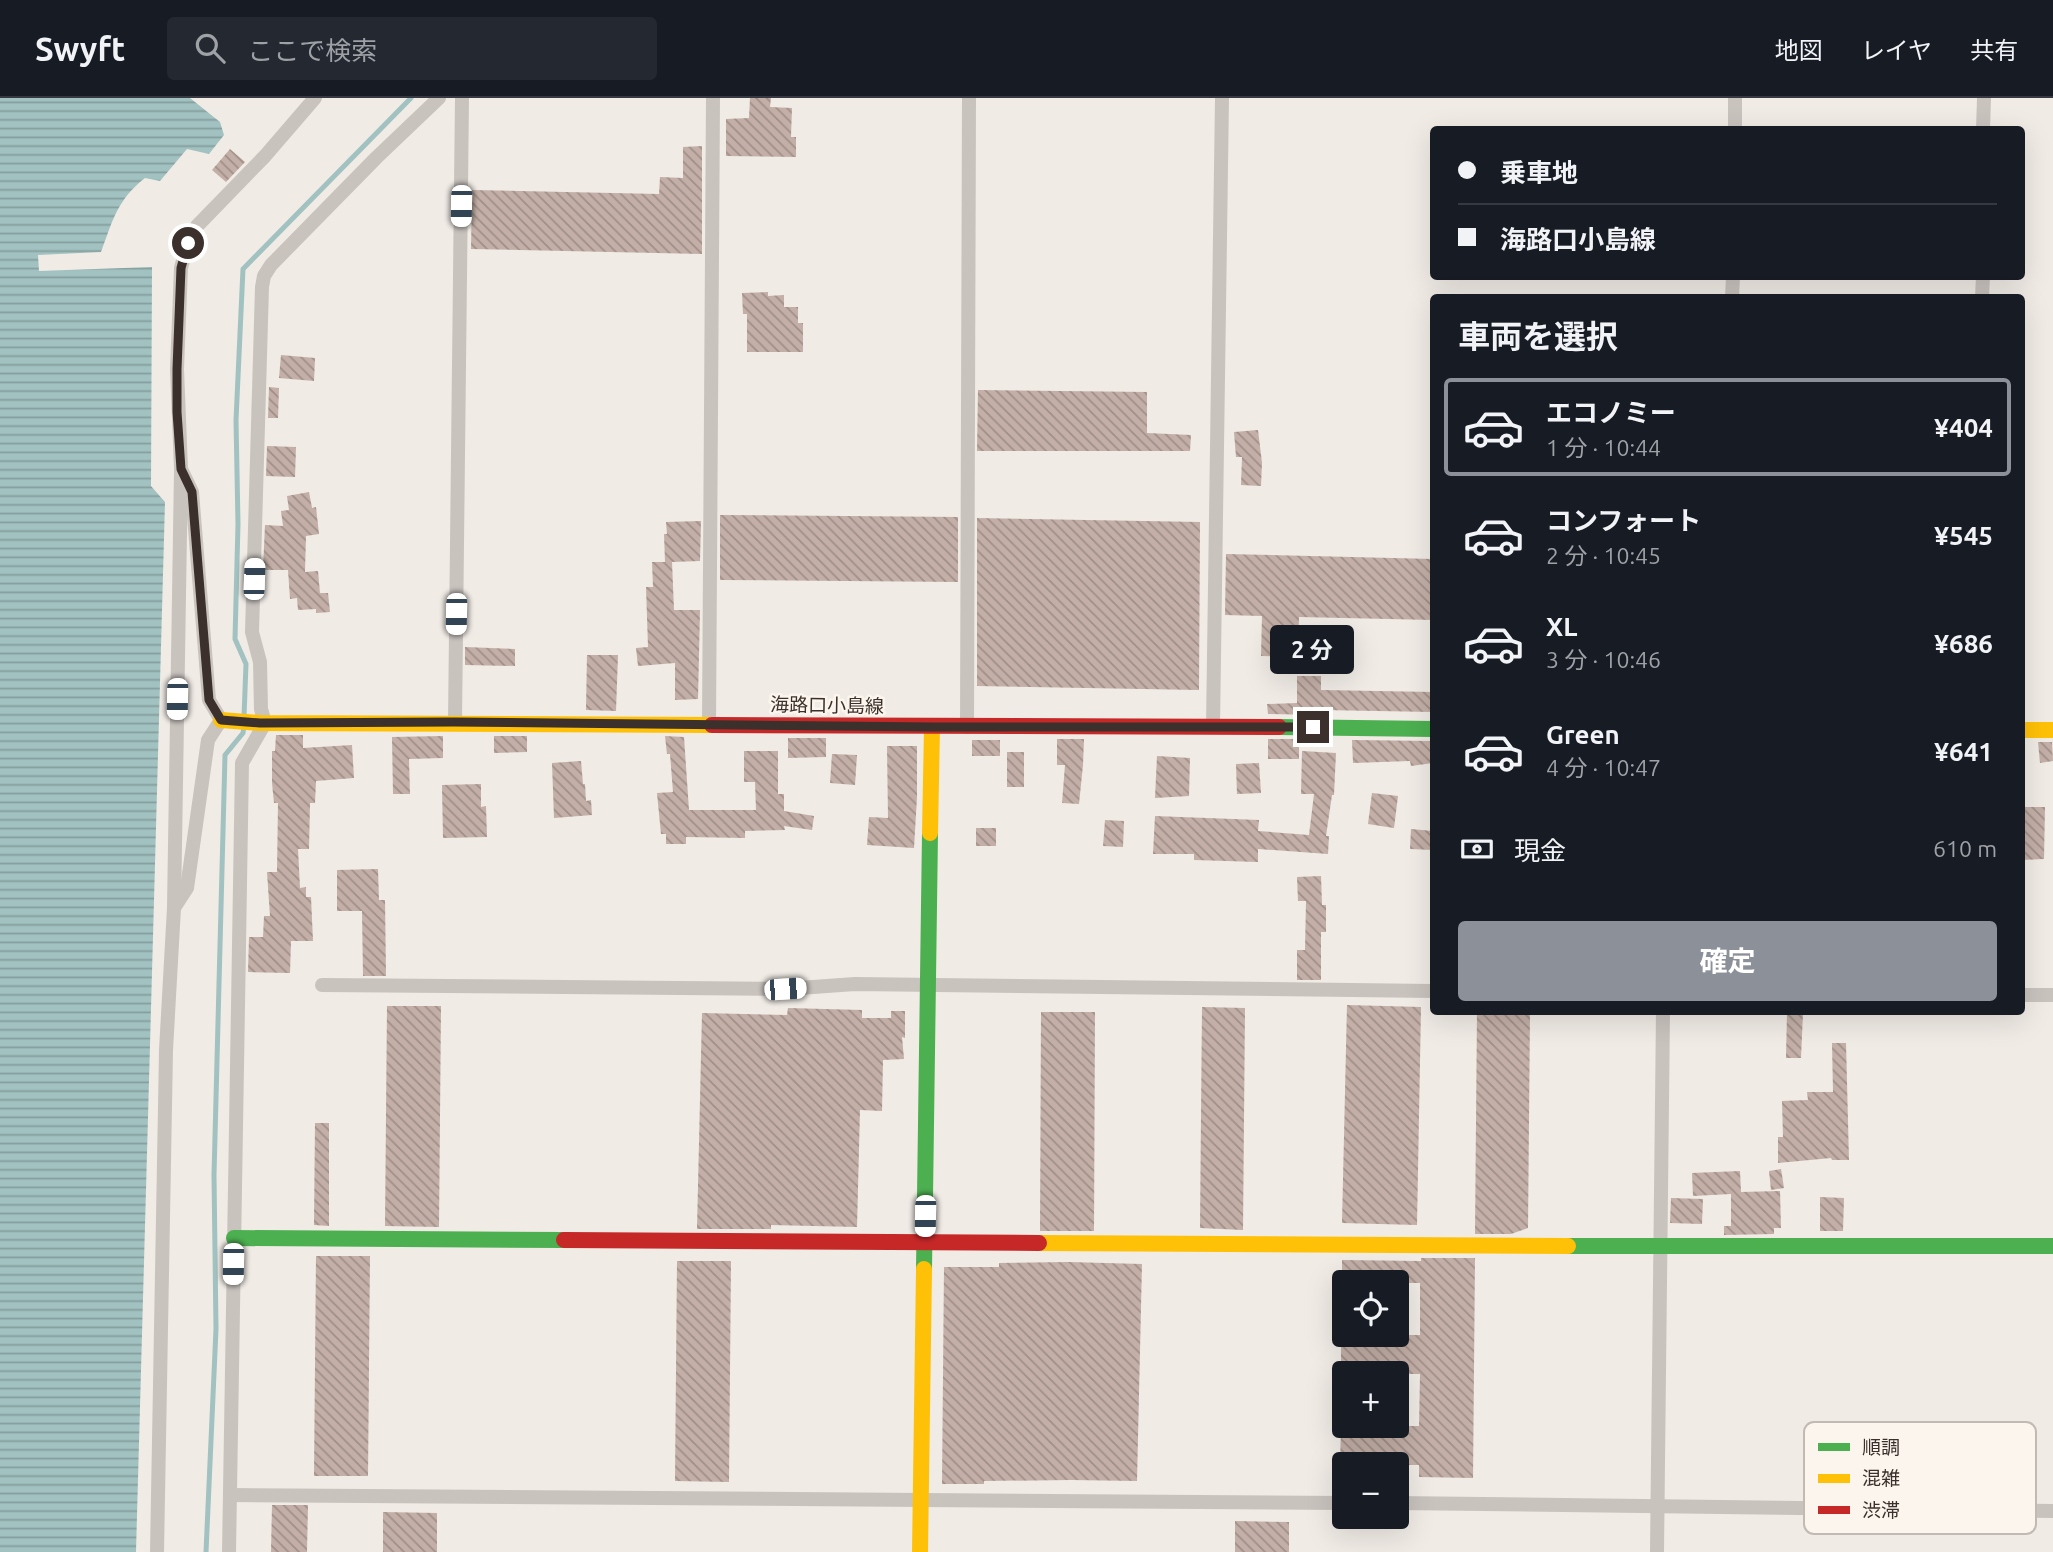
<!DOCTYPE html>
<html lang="ja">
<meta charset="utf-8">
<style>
body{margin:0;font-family:Ubuntu,"Noto Sans JP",sans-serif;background:#242831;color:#f1f3f6;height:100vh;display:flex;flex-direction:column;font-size:26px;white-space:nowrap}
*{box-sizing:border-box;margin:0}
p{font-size:23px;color:#9ea1a6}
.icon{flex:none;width:38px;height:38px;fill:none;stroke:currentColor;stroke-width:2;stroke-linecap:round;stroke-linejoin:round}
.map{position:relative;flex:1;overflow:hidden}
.sheet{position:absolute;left:1430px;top:196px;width:595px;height:721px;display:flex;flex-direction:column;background:#171b24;border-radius:7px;box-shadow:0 7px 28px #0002}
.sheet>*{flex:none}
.hud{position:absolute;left:1430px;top:28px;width:595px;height:154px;border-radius:7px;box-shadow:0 7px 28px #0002;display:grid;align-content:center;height:154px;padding:0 28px;background:#171b24}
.tools{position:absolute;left:1332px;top:1172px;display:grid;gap:14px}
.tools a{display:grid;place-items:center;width:77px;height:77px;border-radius:7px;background:#171b24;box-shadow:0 7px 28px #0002;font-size:35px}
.end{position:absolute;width:32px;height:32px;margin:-16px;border:9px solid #3b302b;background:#fff;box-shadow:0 0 0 4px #fff}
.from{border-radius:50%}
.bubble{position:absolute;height:49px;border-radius:7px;background:#171b24;box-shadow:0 7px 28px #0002;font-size:23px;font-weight:700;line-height:49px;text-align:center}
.car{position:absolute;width:21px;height:42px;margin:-21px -10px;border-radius:9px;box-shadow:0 0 5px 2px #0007;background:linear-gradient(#fff 24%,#345 0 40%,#fff 0 76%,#345 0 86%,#fff 0)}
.hud b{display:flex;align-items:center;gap:24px;height:66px;font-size:26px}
.hud b+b{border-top:2px solid #363941}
.hud i{width:18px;height:18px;background:#f1f3f6}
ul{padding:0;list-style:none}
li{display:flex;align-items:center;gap:21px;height:98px;margin:0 14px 10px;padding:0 14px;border:4px solid transparent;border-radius:7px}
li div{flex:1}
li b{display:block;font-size:26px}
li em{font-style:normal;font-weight:700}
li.current{border-color:#8c9099}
li>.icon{width:63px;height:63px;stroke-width:1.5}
h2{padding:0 28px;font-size:32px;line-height:84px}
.pay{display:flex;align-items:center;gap:18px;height:77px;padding:0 28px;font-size:26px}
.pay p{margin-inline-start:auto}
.cta{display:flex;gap:14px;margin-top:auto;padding:14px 28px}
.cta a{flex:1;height:80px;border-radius:7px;background:#8c9099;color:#fff;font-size:28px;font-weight:700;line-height:80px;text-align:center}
header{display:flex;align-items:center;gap:42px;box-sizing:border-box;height:98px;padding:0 35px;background:#171b24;border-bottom:2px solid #363941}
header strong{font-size:33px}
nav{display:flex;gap:38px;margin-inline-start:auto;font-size:24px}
.search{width:490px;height:63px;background:#242831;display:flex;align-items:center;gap:18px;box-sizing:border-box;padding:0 24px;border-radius:7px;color:#9ea1a6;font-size:26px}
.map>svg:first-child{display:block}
.water{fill:url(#water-rules)}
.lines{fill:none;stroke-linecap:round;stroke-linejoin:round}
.stream{stroke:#a1c2c1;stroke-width:5}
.building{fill:url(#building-back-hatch)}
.street{stroke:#c9c3be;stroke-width:14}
.fast{stroke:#4caf50;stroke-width:16}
.slow{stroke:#ffc107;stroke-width:16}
.jam{stroke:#c62828;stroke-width:16}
.route{stroke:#3b302b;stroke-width:9}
.labels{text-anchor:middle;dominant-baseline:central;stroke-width:5;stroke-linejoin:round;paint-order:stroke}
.street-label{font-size:19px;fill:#3b302b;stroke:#fbf5ee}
.key{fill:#fbf5ee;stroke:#c1bab4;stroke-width:2}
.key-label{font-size:19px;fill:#3b302b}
</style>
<header>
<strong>Swyft</strong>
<div class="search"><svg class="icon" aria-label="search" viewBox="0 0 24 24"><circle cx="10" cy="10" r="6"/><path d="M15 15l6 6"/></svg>ここで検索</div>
<nav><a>地図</a><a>レイヤ</a><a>共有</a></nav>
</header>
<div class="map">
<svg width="2053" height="1454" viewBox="0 0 2053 1454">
<defs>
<pattern id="water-rules" width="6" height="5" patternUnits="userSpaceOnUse" patternTransform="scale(1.75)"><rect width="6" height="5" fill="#a1c2c1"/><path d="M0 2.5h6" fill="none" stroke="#849e9d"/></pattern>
<pattern id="building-back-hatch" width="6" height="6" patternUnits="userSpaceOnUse" patternTransform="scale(1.75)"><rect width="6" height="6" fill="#c3afa7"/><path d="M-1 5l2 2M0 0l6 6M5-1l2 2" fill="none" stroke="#a08f88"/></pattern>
</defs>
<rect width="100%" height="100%" fill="#f0ebe5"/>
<path class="water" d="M0 0H190L220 24 224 37 209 56 187 51 160 83 145 80C117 102 113 122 101 154L38 157 39 173 152 169 151 388 165 404 136 1454H0Z"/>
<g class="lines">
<g class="stream">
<polyline points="244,619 246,566 235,541 238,426 236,322 243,171 411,0"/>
<polyline points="206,1454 216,1231 214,1077 225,657 243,635 244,628"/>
</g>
</g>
<g class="building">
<polygon points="750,0 771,0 770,9 792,10 791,39 796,39 796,59 726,58 726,21 749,20"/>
<polygon points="702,48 702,156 471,151 472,92 659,96 660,79 683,80 683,49"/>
<polygon points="230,51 245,64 226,84 212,72"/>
<polygon points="768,194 768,198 784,197 784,209 798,209 798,225 803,225 803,254 747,254 747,216 743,216 742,195"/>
<polygon points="281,257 315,260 314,283 279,280"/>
<polygon points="269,289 279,290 278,320 268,320"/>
<polygon points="978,292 1147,294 1147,335 1191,337 1190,353 977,353"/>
<polygon points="1258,332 1262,365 1261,388 1241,387 1242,359 1236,359 1234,334"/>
<polygon points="267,348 296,349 295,379 266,378"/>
<polygon points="309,394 312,410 316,409 319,436 306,438 305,474 318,473 320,495 328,495 330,514 316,515 316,511 298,512 297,500 290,501 288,472 263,472 265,427 283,428 281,413 289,412 287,398"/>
<polygon points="720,417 958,419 958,484 720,482"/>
<polygon points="977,420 1200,424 1199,592 977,588"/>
<polygon points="701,423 700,463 672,464 674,512 700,512 698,601 675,602 675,565 638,568 636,550 648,549 646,489 653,489 652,464 665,464 664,436 667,436 666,424"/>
<polygon points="1226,456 1433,461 1433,522 1299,519 1298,559 1261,558 1262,518 1225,517"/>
<polygon points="465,549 515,551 515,568 465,567"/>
<polygon points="587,557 618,557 616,613 586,612"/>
<polygon points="1297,578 1321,578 1321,592 1433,594 1433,614 1321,612 1321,617 1268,616 1267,606 1297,605"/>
<polygon points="276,637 303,637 303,650 352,647 354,680 316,683 315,705 310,705 309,751 298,751 300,790 306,789 306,799 311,799 313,843 291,843 290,875 248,874 249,839 263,839 264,818 270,818 267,774 277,774 278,705 274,705 272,685 272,653 275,653"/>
<polygon points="443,638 443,660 409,661 410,696 393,696 392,639"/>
<polygon points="494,638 527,638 527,654 494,655"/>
<polygon points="665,638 684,639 689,712 756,712 755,684 744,684 744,653 778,653 778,696 784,696 784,713 814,718 812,732 784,728 785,732 745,733 745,740 686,739 686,746 666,746 666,736 661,736 657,695 673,694 670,656 667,656"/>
<polygon points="788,640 826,640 826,659 788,660"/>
<polygon points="1057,641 1084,641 1083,667 1079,706 1062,705 1065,667 1057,667"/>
<rect x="1268" y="641" width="31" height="20"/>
<rect x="972" y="642" width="28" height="16"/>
<polygon points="1352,642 1433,643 1433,665 1411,668 1410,663 1353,665"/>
<polygon points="2038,644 2052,644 2053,663 2040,665"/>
<polygon points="887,648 917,648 917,699 914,750 867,747 869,719 888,720"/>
<polygon points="1302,653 1336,655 1334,697 1332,697 1326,738 1329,738 1328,756 1258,751 1258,764 1194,762 1194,756 1153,756 1155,718 1259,722 1258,733 1309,737 1314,696 1301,696"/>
<rect x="1007" y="654" width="17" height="35"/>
<polygon points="832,656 857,657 855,687 830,685"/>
<polygon points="1157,658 1190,660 1189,698 1155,700"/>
<polygon points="581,663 583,686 585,686 586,703 591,702 592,717 554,720 552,665"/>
<polygon points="1259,665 1261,695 1237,696 1236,666"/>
<polygon points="481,686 481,709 486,708 487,739 443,740 442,687"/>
<polygon points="1372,695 1398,698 1394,730 1368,726"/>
<polygon points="2021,709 2045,709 2044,761 2021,762"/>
<polygon points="1105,722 1124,723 1123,749 1103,748"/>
<rect x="976" y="730" width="20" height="18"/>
<polygon points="1411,731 1433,733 1433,752 1410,751"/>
<polygon points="378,771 379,802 385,802 386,878 363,878 362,813 337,813 337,772"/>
<polygon points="1321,778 1322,807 1326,807 1326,834 1321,834 1321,882 1297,882 1297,852 1305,852 1306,803 1298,803 1297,779"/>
<polygon points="1347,907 1421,909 1417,1127 1342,1125"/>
<polygon points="387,908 441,908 439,1129 385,1128"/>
<polygon points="1202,909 1245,910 1243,1132 1200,1130"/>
<polygon points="788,910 862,912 862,920 891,920 891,913 905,913 905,940 902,939 904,961 883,962 882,1013 860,1012 857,1129 771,1127 771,1131 697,1131 702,915 787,917"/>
<polygon points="1041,914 1095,914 1094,1133 1040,1133"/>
<polygon points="1477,914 1530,914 1528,1130 1511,1136 1475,1136"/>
<polygon points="1787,915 1803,915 1801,960 1786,960"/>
<polygon points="1832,945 1846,945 1849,1062 1832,1062 1831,1060 1778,1065 1778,1039 1783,1039 1782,1003 1808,1002 1807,994 1833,994"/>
<polygon points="315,1025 329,1025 329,1128 314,1127"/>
<polygon points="1781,1071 1784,1090 1771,1092 1769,1073"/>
<polygon points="1740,1073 1741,1094 1780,1093 1781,1130 1774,1130 1774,1136 1724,1137 1724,1128 1731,1128 1731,1096 1693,1098 1692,1075"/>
<polygon points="1820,1099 1844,1100 1843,1133 1820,1133"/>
<polygon points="1671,1100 1703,1101 1702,1126 1670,1125"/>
<polygon points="316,1158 370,1158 368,1378 314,1378"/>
<polygon points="1421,1160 1475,1160 1473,1380 1419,1379 1419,1367 1340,1367 1341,1328 1419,1328 1420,1276 1341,1276 1341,1237 1420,1237 1420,1185 1342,1185 1342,1162 1421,1163"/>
<polygon points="677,1163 731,1163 729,1384 675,1383"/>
<polygon points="1068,1164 1142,1166 1137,1383 1071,1382 984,1383 984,1386 942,1386 944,1169 999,1169 999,1165"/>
<polygon points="272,1407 308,1407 307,1454 271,1454"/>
<polygon points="383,1414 437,1415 437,1454 383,1454"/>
<polygon points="1235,1423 1289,1424 1289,1454 1235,1454"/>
</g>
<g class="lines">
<g class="street">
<polyline points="1735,32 1735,0"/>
<polyline points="1983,32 1984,0"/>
<polyline points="1732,200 1733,178"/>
<polyline points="1982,200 1983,178"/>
<polyline points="455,624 462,0"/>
<polyline points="709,626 713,0"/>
<polyline points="1213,628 1222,0"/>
<polyline points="967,629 969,0"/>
<polyline points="174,810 181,372"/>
<polyline points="322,887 785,891 855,886 1433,893"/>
<polyline points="2021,897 2053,897"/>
<polyline points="230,1397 1344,1405"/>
<polyline points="1396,1405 2053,1413"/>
<polyline points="157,1454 166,952 174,810 187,790 208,642 221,622 209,602 192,394 181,371 177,271 181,170 188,145 197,128 265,58 315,0"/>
<polyline points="229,1454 242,665 265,625 261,611 260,564 252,534 262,189 264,178 271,167 376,60 439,0"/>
<polyline points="1657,1454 1663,914"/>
</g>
<g class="fast">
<polyline points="1279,629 1433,631"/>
<polyline points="234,1140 564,1142"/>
<polyline points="1568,1148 2053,1148"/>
<polyline points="924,1171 930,735"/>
</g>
<g class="slow">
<polyline points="221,622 260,625 712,627"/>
<polyline points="2021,632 2053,632"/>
<polyline points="930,735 932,629"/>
<polyline points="1039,1145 1568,1148"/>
<polyline points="920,1454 924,1171"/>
</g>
<g class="jam">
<polyline points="712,627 1279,629"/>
<polyline points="564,1142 1039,1145"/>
</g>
</g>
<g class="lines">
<polyline class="route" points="188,145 181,170 177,271 177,314 181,371 192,394 209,602 221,622 260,625 454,624 932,629 1313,629"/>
</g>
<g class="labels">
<g class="street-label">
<text transform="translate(827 607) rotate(1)">海路口小島線</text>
</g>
</g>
<rect x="1804" y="1324" width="232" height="112" rx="10" class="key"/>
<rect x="1818" y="1345" width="32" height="8" fill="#4caf50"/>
<rect x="1818" y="1376" width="32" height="9" fill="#ffc107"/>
<rect x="1818" y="1408" width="32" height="8" fill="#c62828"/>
<g class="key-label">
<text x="1862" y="1356">順調</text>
<text x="1862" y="1387">混雑</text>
<text x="1862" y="1419">渋滞</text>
</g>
</svg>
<div class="tools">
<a><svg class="icon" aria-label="locate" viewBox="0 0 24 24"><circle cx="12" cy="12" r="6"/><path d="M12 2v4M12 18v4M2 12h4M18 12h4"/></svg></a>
<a>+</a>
<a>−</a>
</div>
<i class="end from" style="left:188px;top:145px"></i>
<i class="end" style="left:1313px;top:629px"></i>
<div class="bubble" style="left:1270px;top:527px;width:84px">2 分</div>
<i class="car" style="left:461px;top:108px;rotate:181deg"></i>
<i class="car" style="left:254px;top:481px;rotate:2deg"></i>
<i class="car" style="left:456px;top:516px;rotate:181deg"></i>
<i class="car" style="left:177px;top:601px;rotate:181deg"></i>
<i class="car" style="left:785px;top:891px;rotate:86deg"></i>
<i class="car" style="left:925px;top:1118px;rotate:181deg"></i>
<i class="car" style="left:233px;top:1166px;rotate:181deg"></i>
<div class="hud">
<b><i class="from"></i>乗車地</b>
<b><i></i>海路口小島線</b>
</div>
<section class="sheet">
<h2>車両を選択</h2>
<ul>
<li class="current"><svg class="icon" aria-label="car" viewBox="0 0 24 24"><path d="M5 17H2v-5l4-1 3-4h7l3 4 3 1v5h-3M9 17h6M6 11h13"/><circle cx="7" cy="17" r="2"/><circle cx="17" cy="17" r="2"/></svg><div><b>エコノミー</b><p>1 分 · 10:44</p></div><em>¥404</em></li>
<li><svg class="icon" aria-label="car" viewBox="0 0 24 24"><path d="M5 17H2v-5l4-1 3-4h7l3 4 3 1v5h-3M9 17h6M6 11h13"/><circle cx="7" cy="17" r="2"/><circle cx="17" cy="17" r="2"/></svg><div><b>コンフォート</b><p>2 分 · 10:45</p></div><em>¥545</em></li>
<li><svg class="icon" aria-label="car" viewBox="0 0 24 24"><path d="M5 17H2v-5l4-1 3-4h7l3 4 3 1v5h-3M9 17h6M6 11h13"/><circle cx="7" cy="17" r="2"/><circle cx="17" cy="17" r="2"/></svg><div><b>XL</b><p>3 分 · 10:46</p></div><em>¥686</em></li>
<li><svg class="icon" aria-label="car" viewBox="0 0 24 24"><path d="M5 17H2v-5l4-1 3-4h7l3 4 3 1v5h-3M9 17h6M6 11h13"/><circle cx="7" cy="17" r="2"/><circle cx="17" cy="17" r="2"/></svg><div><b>Green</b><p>4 分 · 10:47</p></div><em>¥641</em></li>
</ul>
<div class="pay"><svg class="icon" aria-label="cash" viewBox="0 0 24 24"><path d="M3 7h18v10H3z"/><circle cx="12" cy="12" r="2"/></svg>現金<p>610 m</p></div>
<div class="cta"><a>確定</a></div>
</section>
</div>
